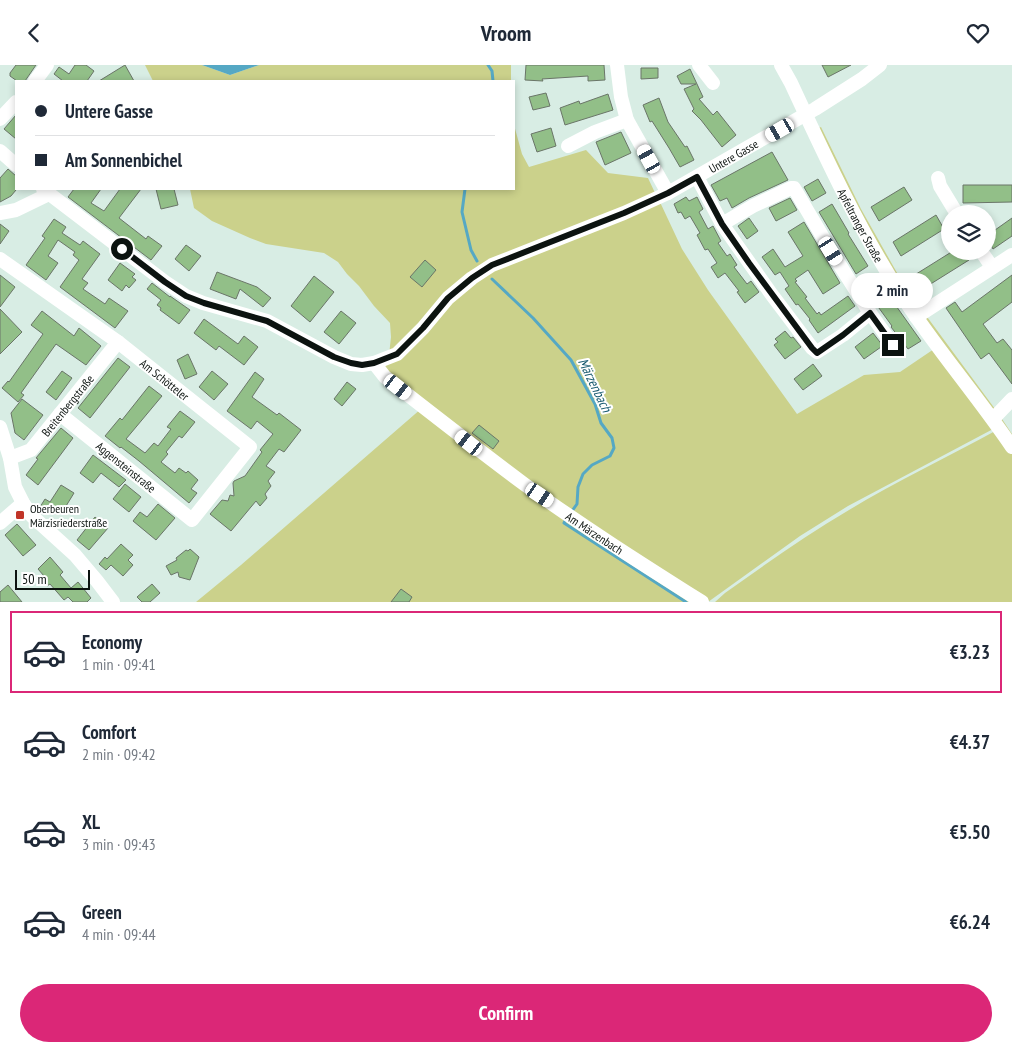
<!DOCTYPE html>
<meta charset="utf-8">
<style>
body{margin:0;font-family:"PT Sans Narrow",sans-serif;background:#f2f2f3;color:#1f2937;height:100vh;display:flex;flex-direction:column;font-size:19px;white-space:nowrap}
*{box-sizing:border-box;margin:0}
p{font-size:16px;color:#747a83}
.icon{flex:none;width:28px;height:28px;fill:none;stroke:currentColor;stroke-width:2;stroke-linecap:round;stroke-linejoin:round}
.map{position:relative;height:537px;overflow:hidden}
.sheet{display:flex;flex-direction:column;background:#fff;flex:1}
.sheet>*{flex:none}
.banner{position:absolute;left:15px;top:15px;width:500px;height:110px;border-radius:0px;box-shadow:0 2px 8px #0003;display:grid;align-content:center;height:110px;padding:0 20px;background:#fff}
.tools{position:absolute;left:941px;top:140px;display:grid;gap:10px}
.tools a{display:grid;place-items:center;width:55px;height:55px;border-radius:50%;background:#fff;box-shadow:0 2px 8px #0003;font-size:25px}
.scale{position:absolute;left:15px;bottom:12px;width:75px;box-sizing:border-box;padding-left:5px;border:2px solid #0c1310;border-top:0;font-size:14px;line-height:18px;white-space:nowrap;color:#0c1310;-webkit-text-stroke:4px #fff;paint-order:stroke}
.end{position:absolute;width:22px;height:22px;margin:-11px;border:6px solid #0c1310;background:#fff;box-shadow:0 0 0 2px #fff}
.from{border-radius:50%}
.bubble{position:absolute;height:35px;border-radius:18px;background:#fff;box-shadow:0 2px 8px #0003;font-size:16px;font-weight:700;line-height:35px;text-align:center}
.car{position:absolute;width:15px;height:30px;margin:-15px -8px;border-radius:6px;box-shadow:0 0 4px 1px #0007;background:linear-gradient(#fff 24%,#345 0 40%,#fff 0 76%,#345 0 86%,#fff 0)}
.banner b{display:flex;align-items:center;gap:18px;height:48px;font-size:19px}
.banner b+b{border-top:1px solid #e0e1e3}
.banner i{width:12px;height:12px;background:#1f2937}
ul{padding:9px 0 0;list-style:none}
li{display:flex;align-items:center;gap:15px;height:82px;margin:0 10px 8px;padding:0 10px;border:2px solid transparent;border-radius:0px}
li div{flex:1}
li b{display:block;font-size:19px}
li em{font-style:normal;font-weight:700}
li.current{border-color:#db2777}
li>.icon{width:45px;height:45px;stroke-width:1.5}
.cta{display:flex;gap:10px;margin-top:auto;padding:10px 20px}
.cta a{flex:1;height:58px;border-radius:30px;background:#db2777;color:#fff;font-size:20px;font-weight:700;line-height:58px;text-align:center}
header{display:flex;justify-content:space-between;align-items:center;height:65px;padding:0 20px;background:#fff;font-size:22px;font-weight:700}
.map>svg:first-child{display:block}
.green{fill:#cbd18b}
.water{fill:#55a8c4}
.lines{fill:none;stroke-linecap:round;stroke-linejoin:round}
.stream{stroke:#55a8c4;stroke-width:3}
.building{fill:#92bf88;stroke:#6a7568}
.minor{stroke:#fff;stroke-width:14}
.route{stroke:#0c1310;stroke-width:6}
.poi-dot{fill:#c13428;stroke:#fff;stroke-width:2}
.labels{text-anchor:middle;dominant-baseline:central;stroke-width:4;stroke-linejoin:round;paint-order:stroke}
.street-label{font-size:12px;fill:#0c1310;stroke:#fff}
.poi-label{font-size:12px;fill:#0c1310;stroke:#fff;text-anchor:start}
.water-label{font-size:14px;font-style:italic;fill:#195b70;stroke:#fff}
</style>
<header><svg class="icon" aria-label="back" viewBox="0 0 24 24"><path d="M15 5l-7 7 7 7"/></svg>Vroom<svg class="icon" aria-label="heart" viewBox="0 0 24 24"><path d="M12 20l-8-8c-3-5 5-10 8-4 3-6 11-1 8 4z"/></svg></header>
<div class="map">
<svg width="1012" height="537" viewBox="0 0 1012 537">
<rect width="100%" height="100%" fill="#d8ede4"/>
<g class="green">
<polygon points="145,0 202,0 230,10 259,0 511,0 511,16 153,16"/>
<polygon points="514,60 522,89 529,102 586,85 608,108 648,113 656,130 490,198 389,290 391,272 390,258 374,241 359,221 347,209 338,197 324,188 266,179 250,173 212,156 194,143 190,124 514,124"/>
<polygon points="821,62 861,144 905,222 998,348 1012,369 1012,377 902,224 816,64"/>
<polygon points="659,135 682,184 708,225 797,349 864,310 900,307 934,284 995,363 848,441 800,471 708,537 574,450 378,300 473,215"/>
<polygon points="422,343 698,537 196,537 241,500"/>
<path d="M997 365 1012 387V537H715L725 528C766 499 806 470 849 445 897 416 948 392 997 365Z"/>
</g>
<polygon class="water" points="202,0 259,0 230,10"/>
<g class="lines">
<g class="stream">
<polyline points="488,0 492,6 493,16"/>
<polyline points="465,124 462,147 471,185 477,196"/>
<polyline points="492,214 533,253 571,295 595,339 601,358 612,373 614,383 610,391 592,400 583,409 578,422 577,439 572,446"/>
<polyline points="566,454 564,458 686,537"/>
</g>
</g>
<g class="building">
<polygon points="16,0 36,0 25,16 17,16 10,11 10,8"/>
<polygon points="75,0 86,0 94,6 87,16 63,16 54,9 59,2 69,9"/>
<polygon points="125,0 134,16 99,16"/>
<polygon points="526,0 604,0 605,15 588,16 588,11 542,14 543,16 525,15"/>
<polygon points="822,0 851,0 828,12"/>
<polygon points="641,3 658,3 658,13 641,14"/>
<polygon points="690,4 703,32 699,34 713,50 717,46 736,70 722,82 701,55 692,46 694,44 684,24 696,19 681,19 677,11"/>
<polygon points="546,28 550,41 533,45 529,32"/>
<polygon points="608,29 613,45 565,60 560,43 579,36 580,39"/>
<polygon points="659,33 668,57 685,82 687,81 694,95 680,102 669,83 652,56 650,57 643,40"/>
<polygon points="16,50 16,74 4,64"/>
<polygon points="551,63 556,81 537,87 531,69"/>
<polygon points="621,67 631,88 605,100 596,77"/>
<polygon points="772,87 788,115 749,133 732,143 727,133 720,136 711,120"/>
<polygon points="8,104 16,111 16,125 11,131 0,137 0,113"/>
<polygon points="818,114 826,128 812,136 804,122"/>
<polygon points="963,120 1012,120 1012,137 963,138"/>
<polygon points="904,122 912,135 879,156 871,142"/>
<polygon points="74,124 101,124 91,138 104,146 120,124 141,124 119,153 146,174 148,171 162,181 151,195 68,132"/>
<polygon points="156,124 174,124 178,140 161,144"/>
<polygon points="686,132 689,136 697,132 703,144 699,147 708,164 713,161 721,176 718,178 727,191 730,189 737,200 734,202 747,219 751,216 759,227 745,238 737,227 739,226 725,208 718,213 711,202 717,198 708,184 705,185 697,170 700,168 690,151 685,154 681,147 678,148 674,139"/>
<polygon points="790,133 797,145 776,156 769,143"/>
<polygon points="832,139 849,168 848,169 868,201 856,209 819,147"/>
<polygon points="936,150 944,164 901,191 893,177"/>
<polygon points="749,153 758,166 747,174 738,161"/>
<polygon points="1012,153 1012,171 993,184 988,175 988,170"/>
<polygon points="54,154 66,162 62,168 80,180 83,176 100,189 82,214 88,218 83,224 105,239 109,233 128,246 115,263 60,222 79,195 73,190 75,187 58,175 48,191 58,198 46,215 26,200 45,173 42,171"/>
<polygon points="804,157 840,218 823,229 808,205 795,214 797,216 795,217 807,232 805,233 817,249 819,247 821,250 848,231 855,241 818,268 809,255 810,254 798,239 796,240 785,224 789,221 780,207 775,210 762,192 773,184 785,202 803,191 788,167"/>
<polygon points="0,159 9,166 0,179"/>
<polygon points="186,180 201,191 189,206 175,194"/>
<polygon points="953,186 963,186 969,195 921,225 913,211"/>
<polygon points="425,195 436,205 422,222 410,212"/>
<polygon points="120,198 135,209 132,212 136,215 129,223 126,220 122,226 108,215"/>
<polygon points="217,207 257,222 271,233 263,242 240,224 236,234 210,224"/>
<polygon points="0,210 15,222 0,242"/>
<polygon points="1012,210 1012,237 983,259 997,278 1003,274 1012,285 1012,319 989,288 981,294 946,243 955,237 962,247"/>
<polygon points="314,211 334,227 310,257 291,241"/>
<polygon points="875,211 893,239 894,238 921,276 908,284 891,262 892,261 876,239 875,239 863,220"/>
<polygon points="152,218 170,232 170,231 190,245 179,259 160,245 161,243 157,240 161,235 147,224"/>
<polygon points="0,244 22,267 0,289"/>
<polygon points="42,246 74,271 79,263 101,281 86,300 56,279 21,328 24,330 18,337 2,323 8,316 9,317 43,269 31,260"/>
<polygon points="341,246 356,258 339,279 324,267"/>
<polygon points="204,254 238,279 244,271 258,282 244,300 219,281 216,285 194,268"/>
<polygon points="785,266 791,273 793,272 801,282 785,294 774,280 778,277 775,274"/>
<polygon points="873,268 886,285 884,286 881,282 864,294 855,282"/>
<polygon points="188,289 197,309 185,314 177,295"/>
<polygon points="118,293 130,302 90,353 78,343"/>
<polygon points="813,299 822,311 803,325 794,314"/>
<polygon points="62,306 72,313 56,335 46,327"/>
<polygon points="212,306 228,319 214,335 199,322"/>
<polygon points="255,307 264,314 252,332 277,350 279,348 301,365 284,387 279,384 266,401 275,407 268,416 271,421 265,429 267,433 260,441 256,436 231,466 210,449 222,435 228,436 230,430 234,431 233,418 234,416 245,411 262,387 260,385 273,369 257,356 251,364 227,346"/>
<polygon points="347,317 356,324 342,341 334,334"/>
<polygon points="149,321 162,331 126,374 145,388 154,378 158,381 171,364 167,362 180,346 195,357 182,373 179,371 166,387 168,389 161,397 175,408 179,403 186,408 188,406 198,415 191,424 197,428 189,438 139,396 121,382 120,383 105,371 120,353 122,355"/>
<polygon points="22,334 43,350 24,375 15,368 11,348"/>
<polygon points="479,360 499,376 493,384 472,368"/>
<polygon points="61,363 73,373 38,420 26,410 38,394 36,393"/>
<polygon points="93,390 126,415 119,422 101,408 93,418 80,408"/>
<polygon points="125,419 141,432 129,447 113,434"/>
<polygon points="61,420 74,428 63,446 57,442 52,449 40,442 45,434 50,437"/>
<polygon points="158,439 175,453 156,475 133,456 140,447 147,452"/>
<polygon points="95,452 108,463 89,485 77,475"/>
<polygon points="17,459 36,480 23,491 5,470"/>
<polygon points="121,479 133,490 128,495 133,500 123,511 111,500 106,505 99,499 105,492 107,494"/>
<polygon points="190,484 199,492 190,515 179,512 178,507 171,510 166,501 177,495 176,493 186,485 188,486"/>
<polygon points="50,492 63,507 60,510 71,523 78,517 91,533 87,537 73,537 68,532 64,535 50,519 47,521 41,514 44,511 38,504"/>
<polygon points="152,519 160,528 150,537 142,537 137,532"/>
<polygon points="8,520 22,537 0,537 0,527"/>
<polygon points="401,524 412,532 409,537 391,537"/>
</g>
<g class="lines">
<g class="minor">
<polyline points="617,0 621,32 627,55 668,128"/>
<polyline points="699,0 713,18"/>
<path id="s1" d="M781 0 791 18C824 89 857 161 900 228 934 281 976 329 1012 382"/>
<polyline points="35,16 47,0"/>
<polyline points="0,54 16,37"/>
<polyline points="568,81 595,67 627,55"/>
<polyline points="0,86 16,100"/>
<polyline points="697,112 722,159 772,230 812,283 817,287 843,270 870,248 831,186 794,123 791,123 753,141 722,159"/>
<polyline points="938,113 940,121 957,149"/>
<path id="s2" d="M43 124 165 217 186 231 203 238 267 256 334 292 351 299 362 300 374 298 397 289 423 263 448 233 472 213 492 200 624 148 668 128 815 44 862 14 880 0"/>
<polyline points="0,148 16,145 49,129"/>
<polyline points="981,186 992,202"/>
<path id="s3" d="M0 194 118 277 250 382 192 455 60 349"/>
<polyline points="870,248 893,280"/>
<polyline points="916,252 1012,190"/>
<path id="s4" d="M374 298 385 312C431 348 477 384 524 419 582 461 642 499 702 537"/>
<polyline points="993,354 1012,334"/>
<polyline points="0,362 10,393 15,422 23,438 32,451 75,490 97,516 113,537"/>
<path id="s5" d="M10 393 31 385 118 277"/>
<polyline points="0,458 23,438"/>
</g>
</g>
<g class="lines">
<polyline class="route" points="122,184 165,217 186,231 204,238 267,256 334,292 351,298 362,300 374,298 397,289 423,263 448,233 472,213 492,200 624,148 668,128 697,112 722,159 749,198 812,283 817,288 843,270 870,248 893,280"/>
</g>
<rect class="poi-dot" x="15" y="445" width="10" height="10" rx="2.5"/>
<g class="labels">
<g class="street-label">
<text stroke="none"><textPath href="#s2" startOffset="802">Untere Gasse</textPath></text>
<text stroke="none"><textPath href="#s1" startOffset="179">Apfeltranger Straße</textPath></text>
<text stroke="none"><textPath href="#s3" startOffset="204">Am Schötteler</textPath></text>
<text stroke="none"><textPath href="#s5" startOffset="80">Breitenbergstraße</textPath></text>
<text transform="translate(126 402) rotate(39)">Aggensteinstraße</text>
<text stroke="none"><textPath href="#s4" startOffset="279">Am Märzenbach</textPath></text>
</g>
<g class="poi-label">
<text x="30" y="443">Oberbeuren<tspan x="30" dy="14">Märzisriederstraße</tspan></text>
</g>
<g class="water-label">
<text transform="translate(595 320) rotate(64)">Märzenbach</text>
</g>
</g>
</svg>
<div class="tools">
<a><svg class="icon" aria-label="layers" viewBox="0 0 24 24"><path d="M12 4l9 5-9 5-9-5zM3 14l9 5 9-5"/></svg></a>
</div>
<div class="scale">50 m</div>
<i class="end from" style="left:122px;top:184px"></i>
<i class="end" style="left:893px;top:280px"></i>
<div class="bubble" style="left:851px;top:208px;width:82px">2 min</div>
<i class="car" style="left:780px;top:65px;rotate:240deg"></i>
<i class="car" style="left:649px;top:94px;rotate:331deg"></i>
<i class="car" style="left:831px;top:186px;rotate:148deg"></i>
<i class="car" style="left:398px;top:322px;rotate:128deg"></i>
<i class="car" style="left:469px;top:378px;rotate:308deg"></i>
<i class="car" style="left:540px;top:430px;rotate:124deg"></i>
<div class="banner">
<b><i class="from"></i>Untere Gasse</b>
<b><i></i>Am Sonnenbichel</b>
</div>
</div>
<section class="sheet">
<ul>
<li class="current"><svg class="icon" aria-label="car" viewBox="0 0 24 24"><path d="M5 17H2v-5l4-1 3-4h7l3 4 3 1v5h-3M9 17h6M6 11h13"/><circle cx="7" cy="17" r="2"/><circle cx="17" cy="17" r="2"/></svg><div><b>Economy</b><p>1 min · 09:41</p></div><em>€3.23</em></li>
<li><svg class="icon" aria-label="car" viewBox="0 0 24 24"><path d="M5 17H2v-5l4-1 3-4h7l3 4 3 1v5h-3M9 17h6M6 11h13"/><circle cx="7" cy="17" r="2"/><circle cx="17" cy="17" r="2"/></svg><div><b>Comfort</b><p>2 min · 09:42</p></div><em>€4.37</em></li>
<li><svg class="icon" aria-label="car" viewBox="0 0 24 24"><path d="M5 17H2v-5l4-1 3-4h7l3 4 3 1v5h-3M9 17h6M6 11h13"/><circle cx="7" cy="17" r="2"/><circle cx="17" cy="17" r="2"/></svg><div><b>XL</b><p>3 min · 09:43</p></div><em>€5.50</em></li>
<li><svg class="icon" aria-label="car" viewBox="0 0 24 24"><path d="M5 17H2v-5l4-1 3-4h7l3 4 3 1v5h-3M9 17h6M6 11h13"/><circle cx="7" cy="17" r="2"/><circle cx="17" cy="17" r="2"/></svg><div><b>Green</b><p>4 min · 09:44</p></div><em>€6.24</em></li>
</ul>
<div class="cta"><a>Confirm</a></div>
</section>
